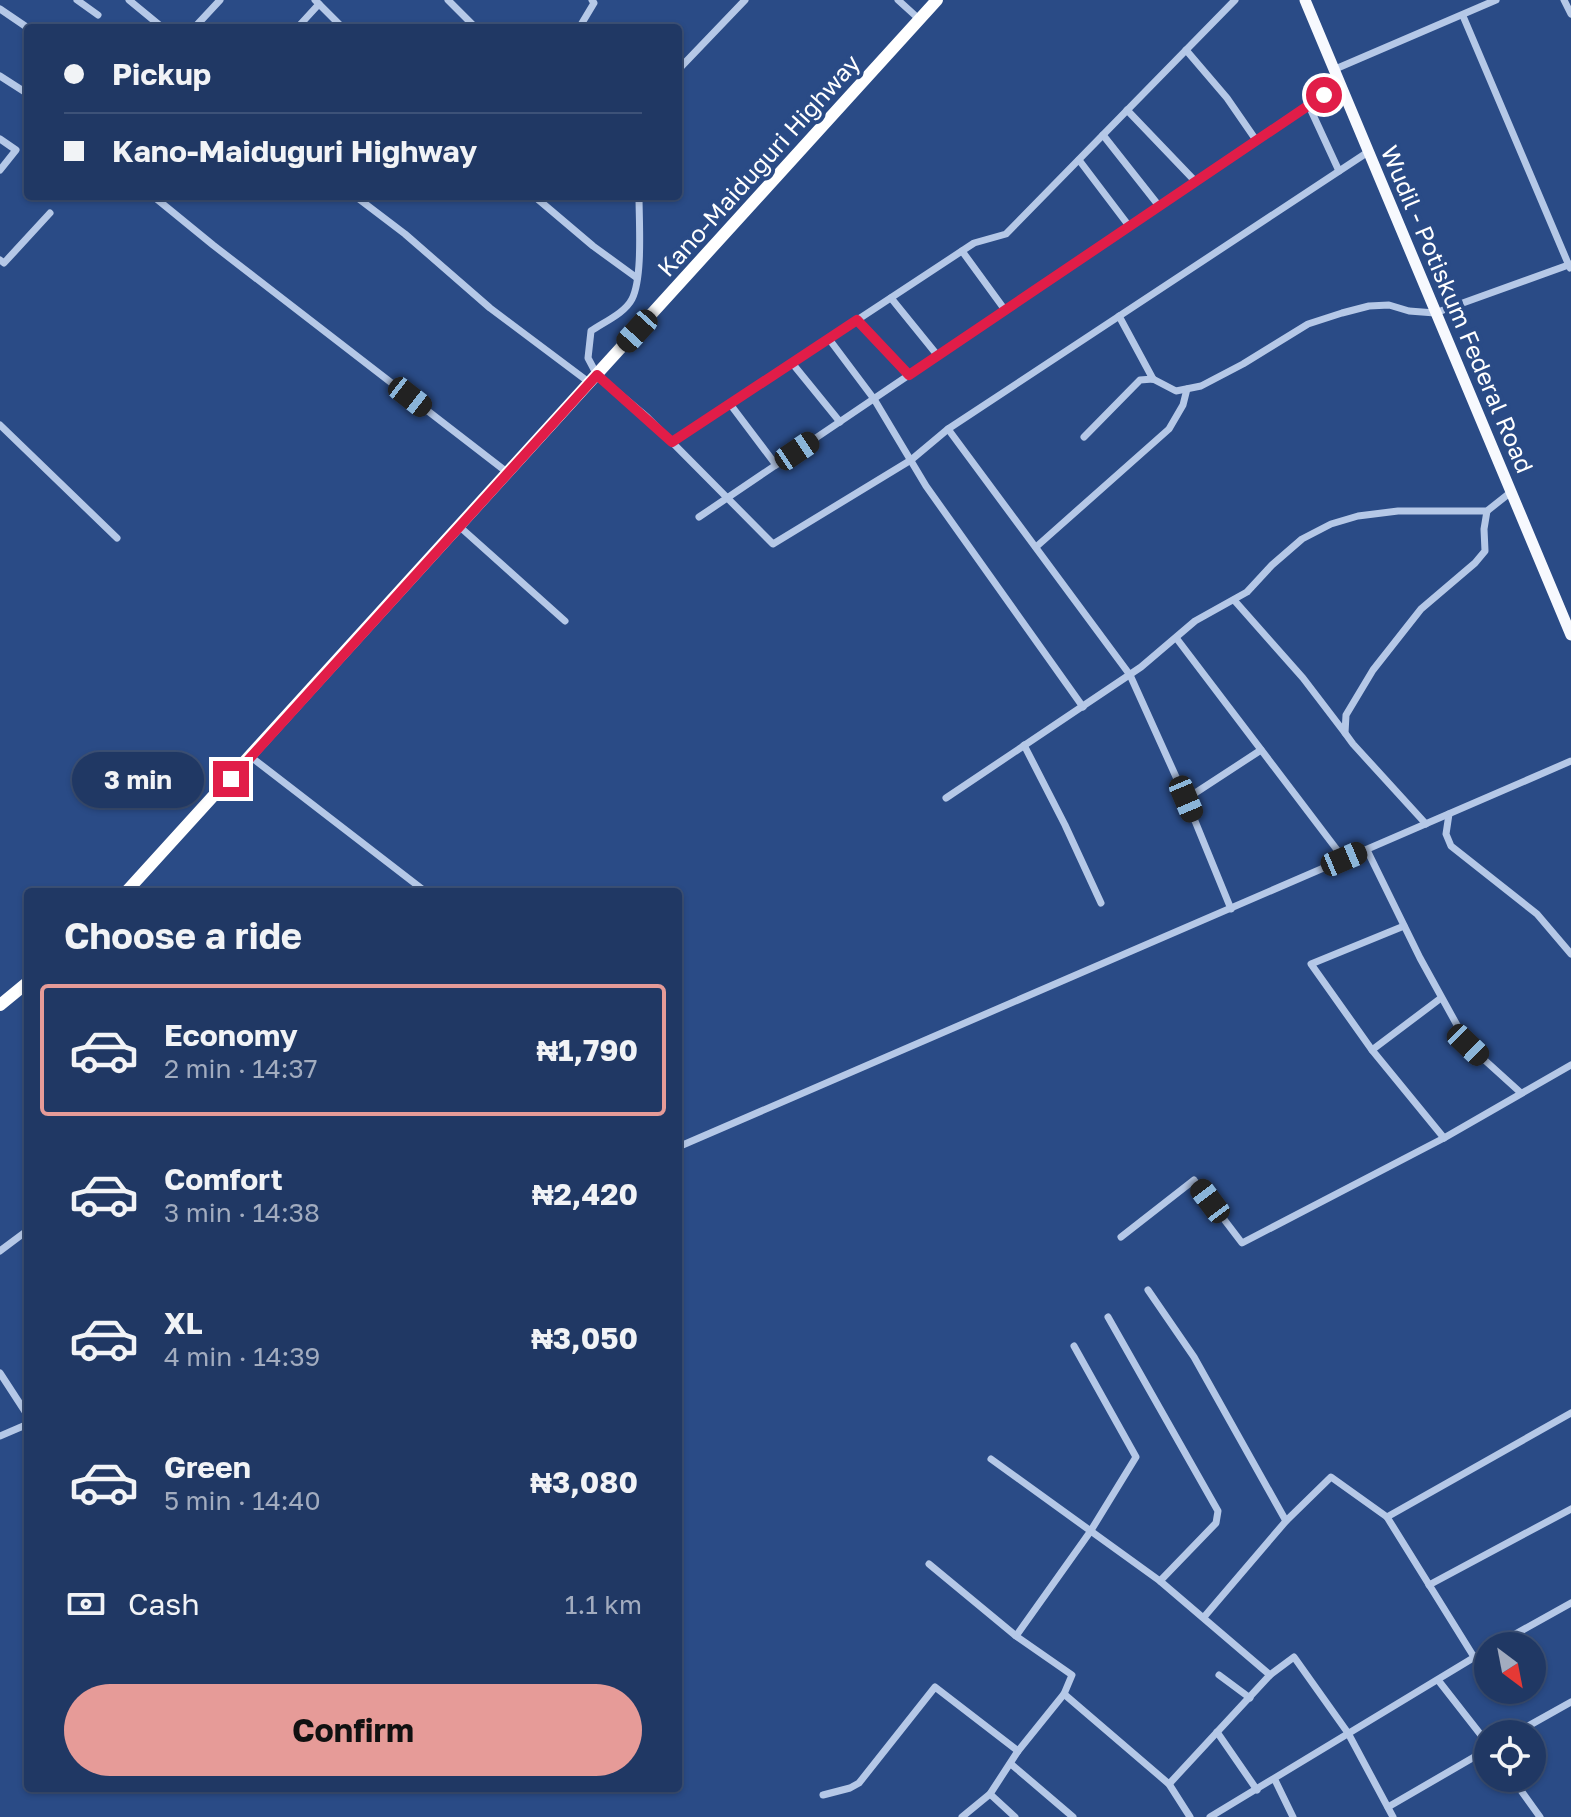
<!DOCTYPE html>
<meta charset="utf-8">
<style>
body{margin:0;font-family:"Golos Text",sans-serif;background:#2d436d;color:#f1f3f6;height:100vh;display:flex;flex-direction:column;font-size:30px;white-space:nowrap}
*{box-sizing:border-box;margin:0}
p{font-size:26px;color:#a2acbf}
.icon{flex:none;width:44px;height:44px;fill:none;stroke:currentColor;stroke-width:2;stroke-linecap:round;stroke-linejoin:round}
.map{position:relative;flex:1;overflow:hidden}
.drawer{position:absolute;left:24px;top:888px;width:658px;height:904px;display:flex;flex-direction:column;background:#203864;border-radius:8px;box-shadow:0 2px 6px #0004,0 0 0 2px #3d5278}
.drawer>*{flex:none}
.top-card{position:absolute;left:24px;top:24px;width:658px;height:176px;border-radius:8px;box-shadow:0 2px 6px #0004,0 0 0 2px #3d5278;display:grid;align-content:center;height:176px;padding:0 40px;background:#203864}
.needle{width:52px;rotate:148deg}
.buttons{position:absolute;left:1474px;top:1632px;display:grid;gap:16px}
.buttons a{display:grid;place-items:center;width:72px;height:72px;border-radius:50%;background:#203864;box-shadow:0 2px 6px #0004,0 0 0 2px #3d5278;font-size:40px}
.end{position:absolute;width:36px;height:36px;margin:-18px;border:10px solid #e11d48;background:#fff;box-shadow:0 0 0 4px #fff}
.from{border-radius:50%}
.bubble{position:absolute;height:56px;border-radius:28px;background:#203864;box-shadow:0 2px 6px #0004,0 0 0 2px #3d5278;font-size:26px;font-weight:700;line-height:56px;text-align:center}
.car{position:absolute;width:24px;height:48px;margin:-24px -12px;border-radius:10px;box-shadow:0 0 6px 2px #0007;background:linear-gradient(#222 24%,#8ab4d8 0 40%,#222 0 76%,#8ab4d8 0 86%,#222 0)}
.top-card b{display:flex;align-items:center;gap:28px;height:76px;font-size:30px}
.top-card b+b{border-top:2px solid #3d5278}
.top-card i{width:20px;height:20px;background:#f1f3f6}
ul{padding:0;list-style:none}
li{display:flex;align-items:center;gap:24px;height:132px;margin:0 16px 12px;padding:0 24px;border:4px solid transparent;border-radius:8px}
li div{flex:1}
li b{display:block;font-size:30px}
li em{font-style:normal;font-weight:700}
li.current{border-color:#e69b98}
li>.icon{width:72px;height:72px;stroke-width:1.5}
h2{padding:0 40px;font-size:36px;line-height:96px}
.pay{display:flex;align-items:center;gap:20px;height:88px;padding:0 40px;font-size:30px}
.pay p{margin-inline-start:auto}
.action{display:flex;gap:16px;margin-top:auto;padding:16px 40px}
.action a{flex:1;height:92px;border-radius:48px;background:#e69b98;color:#111;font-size:32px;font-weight:700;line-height:92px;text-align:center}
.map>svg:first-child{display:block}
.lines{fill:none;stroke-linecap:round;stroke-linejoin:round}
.street{stroke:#b5c8e7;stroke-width:7}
.primary{stroke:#f7f9fe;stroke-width:11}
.highway{stroke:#fff;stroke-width:12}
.route{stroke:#e11d48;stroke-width:10}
.labels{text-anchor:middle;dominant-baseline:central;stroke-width:8;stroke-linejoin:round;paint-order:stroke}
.street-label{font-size:24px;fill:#fff;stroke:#2a4b86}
</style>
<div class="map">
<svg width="1571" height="1817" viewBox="0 0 1571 1817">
<rect width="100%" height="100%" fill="#2a4b86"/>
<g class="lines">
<g class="street">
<polyline points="77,0 98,15"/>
<polyline points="129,0 163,28"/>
<polyline points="315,0 343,28"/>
<polyline points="448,0 476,28"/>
<polyline points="898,0 919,19"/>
<polyline points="1564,0 1571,14"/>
<polyline points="0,9 28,28"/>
<polyline points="1463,16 1570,268"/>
<polyline points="194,28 220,0"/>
<polyline points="297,28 319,4"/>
<polyline points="579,28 594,3 592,0"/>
<polyline points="1186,50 1227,98 1256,140"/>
<polyline points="678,70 745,0"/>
<polyline points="1333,70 1496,0"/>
<polyline points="0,76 28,94"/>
<polyline points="1309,106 1339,171"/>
<polyline points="1127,110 1195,181"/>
<polyline points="1103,135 1159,206"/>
<polyline points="0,139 16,150 0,170"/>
<polyline points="1079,160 1129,226"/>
<polyline points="153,196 213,245 508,473"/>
<polyline points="355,196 405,234 490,308 590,383"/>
<polyline points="534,196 593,246 637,278"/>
<path d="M639 196C639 222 643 277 632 299 625 313 604 322 591 331L588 358 597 375 647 417 773 544 911 460 948 429 1368 152"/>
<polyline points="450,197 451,196"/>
<polyline points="962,251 1005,310"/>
<polyline points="0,260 4,263 50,213"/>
<polyline points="891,298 938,356"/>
<polyline points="1119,316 1153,379"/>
<polyline points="857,320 909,375"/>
<polyline points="829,339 874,399 926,486 1083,707"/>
<polyline points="792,363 840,422"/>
<polyline points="730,404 776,465"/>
<polyline points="0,425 117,538"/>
<polyline points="948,429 1130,675 1186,799 1231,909"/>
<polyline points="1084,437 1140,380 1153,379 1176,391 1201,386 1243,364 1308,324 1342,313 1369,306 1389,305 1409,311 1435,313 1571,264"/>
<polyline points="672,442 974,243 1006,234 1235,0"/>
<polyline points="699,517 1339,84"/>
<polyline points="460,527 565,621"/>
<polyline points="1036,547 1169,429 1183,405 1187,389"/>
<polyline points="1234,600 1303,678 1345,733"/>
<polyline points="1177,639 1344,859"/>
<polyline points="1024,745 1065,825 1101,903"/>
<polyline points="251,757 426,892"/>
<polyline points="946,798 1141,667 1195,621 1247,592 1272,565 1302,539 1331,524 1358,516 1398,511 1487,511 1511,492"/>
<polyline points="1186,799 1261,750"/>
<polyline points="1449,814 1446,834 1451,846 1537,914 1571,954"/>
<polyline points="1426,824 1353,744 1345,733 1346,715 1373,670 1421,609 1475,563 1485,551 1484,529 1487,511"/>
<polyline points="1367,850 1420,958 1468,1045 1521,1093"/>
<polyline points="1404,926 1311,964 1372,1050 1444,1138"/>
<polyline points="1372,1050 1441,998"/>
<polyline points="678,1147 1571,761"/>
<polyline points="1121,1237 1194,1180 1242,1243 1444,1138 1571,1065"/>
<polyline points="0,1251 28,1230"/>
<polyline points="1148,1290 1194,1357 1286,1521"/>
<polyline points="1108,1317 1218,1511 1216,1523 1160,1581"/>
<polyline points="0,1373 28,1416"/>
<polyline points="0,1436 28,1424"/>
<polyline points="991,1459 1160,1581 1270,1675"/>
<polyline points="1387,1517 1474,1657"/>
<polyline points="929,1564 1016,1636 1072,1675 1064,1694 1018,1751 990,1794 962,1817"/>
<polyline points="1429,1585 1571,1509"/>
<polyline points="1204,1617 1286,1521 1331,1477 1387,1517 1571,1413"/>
<polyline points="1016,1636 1090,1532 1136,1457 1074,1346"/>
<polyline points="1494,1646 1571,1603"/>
<polyline points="1219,1675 1250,1698"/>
<polyline points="1438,1680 1488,1744"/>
<polyline points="1064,1694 1169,1784 1190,1817"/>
<polyline points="1217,1732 1257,1790"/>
<polyline points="1514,1734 1571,1702"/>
<polyline points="1011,1764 1073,1817"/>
<polyline points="1512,1778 1540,1817"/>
<polyline points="1275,1780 1293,1817"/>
<polyline points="1169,1784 1270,1675 1294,1657 1348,1733 1393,1817"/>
<polyline points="990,1794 1015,1817"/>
<polyline points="823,1795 850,1788 859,1783 935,1687 1018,1751"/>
<polyline points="1388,1807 1488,1749"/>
<polyline points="1210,1817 1488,1649"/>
</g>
<polyline class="primary" points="1305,0 1571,635"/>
<g class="highway">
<polyline points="126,892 937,0"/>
<polyline points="0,1005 28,982"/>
</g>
</g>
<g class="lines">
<polyline class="route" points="231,779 597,375 672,442 857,320 909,375 1324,95"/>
</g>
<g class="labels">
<g class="street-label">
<text transform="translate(758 165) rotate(-48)">Kano-Maiduguri Highway</text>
<text transform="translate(1458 309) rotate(67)">Wudil - Potiskum Federal Road</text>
</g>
</g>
</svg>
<div class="buttons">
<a><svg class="needle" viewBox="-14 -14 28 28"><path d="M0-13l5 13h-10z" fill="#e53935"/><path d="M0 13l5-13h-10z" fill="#a2acbf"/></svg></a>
<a><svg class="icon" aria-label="locate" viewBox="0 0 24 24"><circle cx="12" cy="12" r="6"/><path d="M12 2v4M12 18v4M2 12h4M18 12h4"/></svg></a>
</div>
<i class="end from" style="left:1324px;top:95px"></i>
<i class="end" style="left:231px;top:779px"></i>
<div class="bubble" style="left:72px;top:752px;width:132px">3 min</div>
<i class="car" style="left:637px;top:331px;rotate:222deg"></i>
<i class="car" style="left:410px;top:397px;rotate:128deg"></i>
<i class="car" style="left:797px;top:451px;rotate:56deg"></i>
<i class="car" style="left:1186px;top:799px;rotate:157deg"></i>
<i class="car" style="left:1344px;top:859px;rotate:67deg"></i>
<i class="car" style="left:1468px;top:1045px;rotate:134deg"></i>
<i class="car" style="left:1210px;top:1201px;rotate:323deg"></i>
<div class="top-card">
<b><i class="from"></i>Pickup</b>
<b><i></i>Kano-Maiduguri Highway</b>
</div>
<section class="drawer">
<h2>Choose a ride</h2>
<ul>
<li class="current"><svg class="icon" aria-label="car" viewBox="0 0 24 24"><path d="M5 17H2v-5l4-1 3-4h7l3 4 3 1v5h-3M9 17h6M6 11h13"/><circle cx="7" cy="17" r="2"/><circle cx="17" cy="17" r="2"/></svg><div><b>Economy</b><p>2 min · 14:37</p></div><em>₦1,790</em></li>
<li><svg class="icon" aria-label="car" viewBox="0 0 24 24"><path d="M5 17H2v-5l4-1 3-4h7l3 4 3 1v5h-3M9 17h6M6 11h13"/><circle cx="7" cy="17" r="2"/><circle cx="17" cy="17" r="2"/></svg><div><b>Comfort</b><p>3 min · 14:38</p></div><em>₦2,420</em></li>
<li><svg class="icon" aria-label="car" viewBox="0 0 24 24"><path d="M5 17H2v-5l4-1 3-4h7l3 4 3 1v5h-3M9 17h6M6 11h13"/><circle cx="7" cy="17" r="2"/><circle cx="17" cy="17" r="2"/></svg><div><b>XL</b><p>4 min · 14:39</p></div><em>₦3,050</em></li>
<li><svg class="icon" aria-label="car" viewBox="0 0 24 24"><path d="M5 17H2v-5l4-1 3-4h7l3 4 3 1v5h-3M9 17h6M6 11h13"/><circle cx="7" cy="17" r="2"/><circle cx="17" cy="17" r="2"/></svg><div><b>Green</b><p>5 min · 14:40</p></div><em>₦3,080</em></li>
</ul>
<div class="pay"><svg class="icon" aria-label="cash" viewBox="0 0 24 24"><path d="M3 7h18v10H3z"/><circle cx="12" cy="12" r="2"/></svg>Cash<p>1.1 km</p></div>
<div class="action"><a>Confirm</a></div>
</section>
</div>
